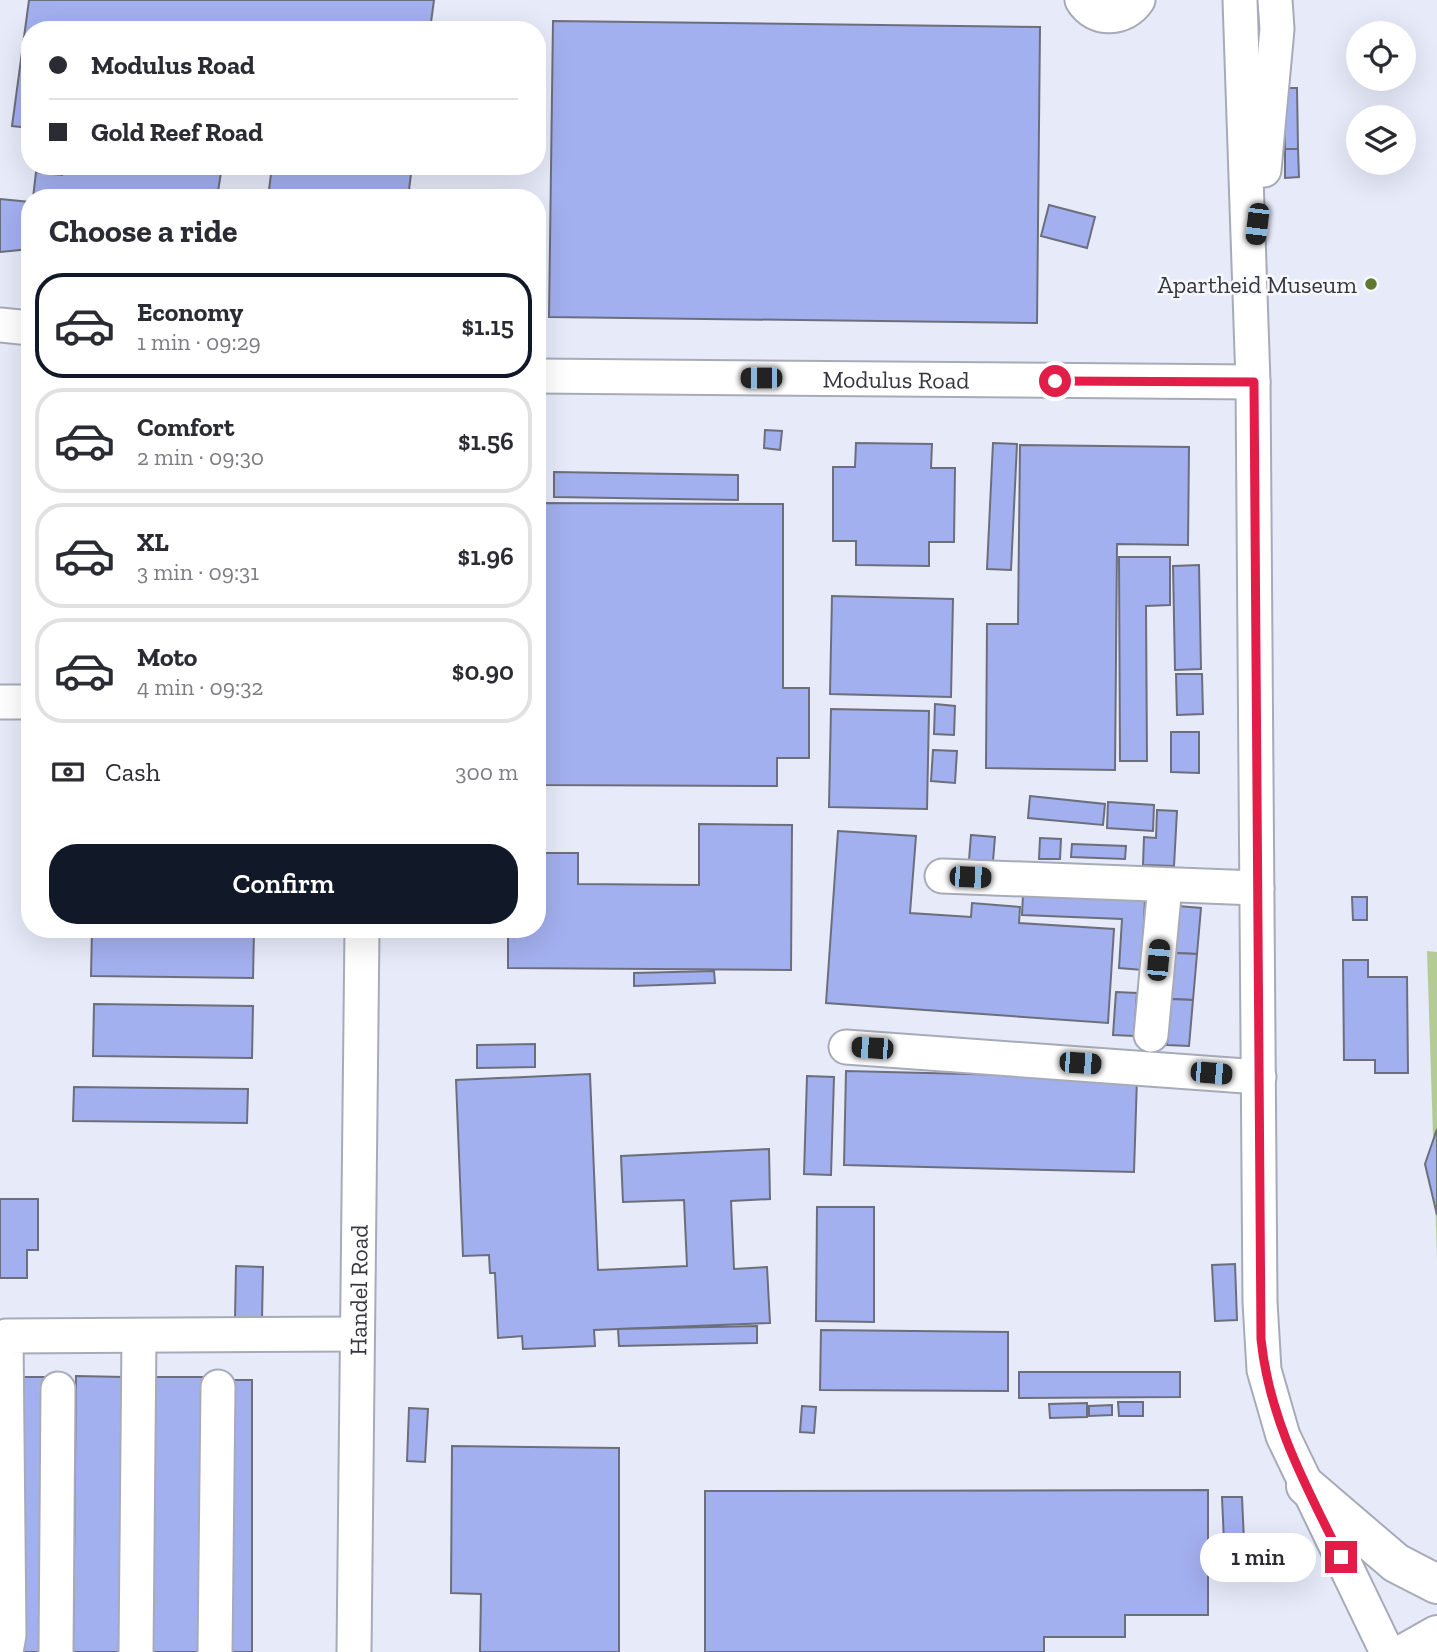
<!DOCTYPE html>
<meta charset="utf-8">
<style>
body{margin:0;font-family:"Zilla Slab",serif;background:#f2f2f3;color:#2b2b33;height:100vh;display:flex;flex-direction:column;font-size:26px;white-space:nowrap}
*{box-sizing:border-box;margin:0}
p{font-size:23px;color:#7c7c81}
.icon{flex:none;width:38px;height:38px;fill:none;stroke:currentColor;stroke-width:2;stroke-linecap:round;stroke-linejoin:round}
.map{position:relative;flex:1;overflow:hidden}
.drawer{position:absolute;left:21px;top:189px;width:525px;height:749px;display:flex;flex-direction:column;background:#fff;border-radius:28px;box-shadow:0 7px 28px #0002}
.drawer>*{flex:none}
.hud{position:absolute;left:21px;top:21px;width:525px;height:154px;border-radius:28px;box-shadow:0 7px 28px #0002;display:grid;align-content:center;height:154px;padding:0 28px;background:#fff}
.controls{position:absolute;left:1346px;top:21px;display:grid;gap:14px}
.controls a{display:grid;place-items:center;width:70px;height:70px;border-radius:50%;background:#fff;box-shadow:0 7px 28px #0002;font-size:35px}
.end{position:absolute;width:32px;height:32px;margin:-16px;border:9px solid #e11d48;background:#fff;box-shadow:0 0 0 4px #fff}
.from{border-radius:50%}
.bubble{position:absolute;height:49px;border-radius:24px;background:#fff;box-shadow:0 7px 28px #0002;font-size:23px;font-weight:600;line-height:49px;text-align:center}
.car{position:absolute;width:21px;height:42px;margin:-21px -10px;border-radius:9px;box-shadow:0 0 5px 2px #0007;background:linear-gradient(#222 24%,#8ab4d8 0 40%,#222 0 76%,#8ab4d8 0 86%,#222 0)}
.hud b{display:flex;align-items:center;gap:24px;height:66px;font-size:26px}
.hud b+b{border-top:2px solid #e1e1e2}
.hud i{width:18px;height:18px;background:#2b2b33}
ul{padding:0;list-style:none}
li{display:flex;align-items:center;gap:21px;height:105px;margin:0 14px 10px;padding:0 14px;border:4px solid #e1e1e2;border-radius:28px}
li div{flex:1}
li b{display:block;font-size:26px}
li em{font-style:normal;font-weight:600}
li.active{border-color:#111827}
li>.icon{width:63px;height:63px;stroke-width:1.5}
h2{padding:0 28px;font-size:32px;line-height:84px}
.pay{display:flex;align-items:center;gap:18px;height:77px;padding:0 28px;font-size:26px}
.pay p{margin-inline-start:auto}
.action{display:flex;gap:14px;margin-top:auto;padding:14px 28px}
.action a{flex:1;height:80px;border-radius:28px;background:#111827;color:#fff;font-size:28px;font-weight:600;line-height:80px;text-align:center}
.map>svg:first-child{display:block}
.green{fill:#b5cb96}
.building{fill:#a3b0ef;stroke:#6c6f7b;stroke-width:2}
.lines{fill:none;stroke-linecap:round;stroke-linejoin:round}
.minor-casing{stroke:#a7abb8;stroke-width:37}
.major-casing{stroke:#a7abb8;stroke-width:42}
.minor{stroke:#fff;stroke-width:33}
.major{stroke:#fff;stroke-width:38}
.route{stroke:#e11d48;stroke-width:9}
.poi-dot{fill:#5e7a2e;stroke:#f6f8fe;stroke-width:2.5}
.labels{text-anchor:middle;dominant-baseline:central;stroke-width:5;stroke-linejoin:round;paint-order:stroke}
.poi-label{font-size:24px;fill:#36373d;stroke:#f6f8fe;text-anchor:end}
.street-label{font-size:24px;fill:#36373d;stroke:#f6f8fe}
</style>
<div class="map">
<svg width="1437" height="1652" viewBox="0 0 1437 1652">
<rect width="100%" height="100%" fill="#e7eaf9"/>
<polygon class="green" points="1427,951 1437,952 1437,1259"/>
<g class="building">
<polygon points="29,0 434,0 430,30 30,30 30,128 12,126"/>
<polygon points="553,21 1040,27 1037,323 549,317"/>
<polygon points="1283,88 1297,88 1298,149 1285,149"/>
<polygon points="1285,149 1298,149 1299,177 1285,178"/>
<polygon points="63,166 222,166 217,198 33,198 36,172 62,175"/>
<polygon points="272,166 412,166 408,198 268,198"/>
<polygon points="0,199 30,202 30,249 0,252"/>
<polygon points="1049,205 1095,217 1087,248 1041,236"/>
<polygon points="765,430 782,431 780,450 764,448"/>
<polygon points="856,443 932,444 931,468 955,468 954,542 929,542 929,566 856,565 856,541 833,541 833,467 855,467"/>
<polygon points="993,443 1017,444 1011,570 987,569"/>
<polygon points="1020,445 1189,447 1188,545 1117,544 1115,770 986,768 987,624 1018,624"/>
<polygon points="554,472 738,475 738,500 554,497"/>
<polygon points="537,503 783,504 783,688 809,688 809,758 777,758 777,786 537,785"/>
<polygon points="1119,557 1170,557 1170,605 1146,606 1147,761 1120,761"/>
<polygon points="1199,565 1201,669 1175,670 1173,566"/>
<polygon points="832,596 953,599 951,697 830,694"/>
<polygon points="1176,674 1202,674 1203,714 1177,715"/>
<polygon points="935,704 955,706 954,735 934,734"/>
<polygon points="831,709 929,711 927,809 829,807"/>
<polygon points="1171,732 1199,732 1199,773 1171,772"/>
<polygon points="933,750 957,751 955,783 931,781"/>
<polygon points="1030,796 1105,804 1103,825 1028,818"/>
<polygon points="1108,802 1154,805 1153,831 1107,828"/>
<polygon points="1157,810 1177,811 1174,866 1143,865 1144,837 1156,838"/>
<polygon points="699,824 792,825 791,970 508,968 508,929 537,929 537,853 578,853 578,884 699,885"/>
<polygon points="838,831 916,836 910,913 971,917 972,903 1020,907 1019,923 1114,929 1108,1023 826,1003"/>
<polygon points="971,835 995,837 993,861 969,860"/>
<polygon points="1040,838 1061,839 1060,859 1039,859"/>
<polygon points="1072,844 1126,846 1125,859 1071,857"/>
<polygon points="1023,894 1145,899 1142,970 1119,968 1122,919 1022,915"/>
<polygon points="1352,897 1367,897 1367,920 1353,920"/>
<polygon points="1178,906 1201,908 1197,954 1175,953"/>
<polygon points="92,929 254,929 253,978 91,976"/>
<polygon points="1175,953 1197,954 1193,1000 1171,999"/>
<polygon points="1343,960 1368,960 1368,977 1407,977 1408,1073 1375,1073 1375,1060 1344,1060"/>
<polygon points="714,971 715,983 634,986 634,973"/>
<polygon points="1116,992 1137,993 1134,1036 1113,1035"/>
<polygon points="1171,999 1193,1000 1189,1046 1167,1045"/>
<polygon points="94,1004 253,1006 252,1058 93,1056"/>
<polygon points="535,1044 535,1067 477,1068 477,1045"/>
<polygon points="846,1071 1137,1078 1134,1172 844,1165"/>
<polygon points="590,1074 598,1270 687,1266 684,1200 623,1202 621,1156 769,1149 770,1199 731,1201 734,1269 767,1267 770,1323 594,1330 595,1346 523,1349 522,1336 498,1338 495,1273 490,1273 489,1255 463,1256 456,1080"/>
<polygon points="807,1076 834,1077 831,1175 804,1174"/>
<polygon points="74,1087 248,1089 247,1123 73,1121"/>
<polygon points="1437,1129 1437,1215 1425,1164"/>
<polygon points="0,1199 38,1199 38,1250 27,1250 27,1278 0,1278"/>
<polygon points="817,1207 874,1207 874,1322 816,1321"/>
<polygon points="1235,1264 1237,1320 1215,1321 1212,1265"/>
<polygon points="236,1266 263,1267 262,1320 235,1319"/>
<polygon points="757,1326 757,1343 619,1346 618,1329"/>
<polygon points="821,1330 1008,1332 1008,1391 820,1390"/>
<polygon points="1019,1372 1180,1372 1180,1397 1019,1398"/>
<polygon points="76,1376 124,1377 121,1652 73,1652"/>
<polygon points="24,1377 47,1377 44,1652 20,1652"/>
<polygon points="155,1377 203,1377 198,1652 151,1652"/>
<rect x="229" y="1380" width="23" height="272"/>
<polygon points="1118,1402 1143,1402 1143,1416 1119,1416"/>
<polygon points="1087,1403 1087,1417 1050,1418 1049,1404"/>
<polygon points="1112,1405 1112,1415 1089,1416 1089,1406"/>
<polygon points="802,1406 816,1407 814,1433 800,1432"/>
<polygon points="409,1408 428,1409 425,1462 407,1461"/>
<polygon points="452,1446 619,1448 619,1652 480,1652 481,1594 451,1593"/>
<polygon points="1208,1490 1208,1615 1125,1615 1125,1637 1044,1637 1044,1652 705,1652 705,1491"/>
<polygon points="1222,1497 1242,1497 1244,1541 1224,1542"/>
</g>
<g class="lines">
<g class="minor-casing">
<g id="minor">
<path d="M1082 0C1095 22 1125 20 1138 0"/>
<polyline points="1240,0 1253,382 1260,1302 1264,1370 1283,1436 1387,1652"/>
<polyline points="1264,170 1277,29 1275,0"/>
<polyline points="0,325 30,328"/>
<path id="s1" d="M537 376 1253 382"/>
<polyline points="0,702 30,702"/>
<polyline points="942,876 1257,888"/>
<polyline points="1151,1035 1165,885"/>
<polyline points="846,1047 1259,1077"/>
<polyline points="6,1652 9,1635 6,1336 357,1334"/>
<polyline points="56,1652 58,1389"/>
<polyline points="136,1652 139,1336"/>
<polyline points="215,1652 218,1387"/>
<path id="s2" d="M354 1652 362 929"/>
</g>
</g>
<g class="major-casing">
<g id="major">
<polyline points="1306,1486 1396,1563 1437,1584"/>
<polyline points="1407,1652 1437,1635"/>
</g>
</g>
<use href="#minor" class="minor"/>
<use href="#major" class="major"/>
</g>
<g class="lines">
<path class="route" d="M1055 381 1254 382 1261 1339C1269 1419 1306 1486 1341 1557"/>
</g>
<circle class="poi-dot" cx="1371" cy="284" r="7"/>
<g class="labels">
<g class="poi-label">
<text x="1357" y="284">Apartheid Museum</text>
</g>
<g class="street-label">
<text stroke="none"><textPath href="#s1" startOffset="359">Modulus Road</textPath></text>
<text stroke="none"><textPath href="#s2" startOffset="362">Handel Road</textPath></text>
</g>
</g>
</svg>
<div class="controls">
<a><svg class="icon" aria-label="locate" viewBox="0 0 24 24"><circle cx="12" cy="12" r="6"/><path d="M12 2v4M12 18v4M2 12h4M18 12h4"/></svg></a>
<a><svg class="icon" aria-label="layers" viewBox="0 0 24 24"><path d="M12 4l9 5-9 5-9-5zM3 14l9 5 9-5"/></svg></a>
</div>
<i class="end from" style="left:1055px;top:381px"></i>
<i class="end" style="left:1341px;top:1557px"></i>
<div class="bubble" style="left:1200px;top:1533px;width:116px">1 min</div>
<i class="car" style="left:1257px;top:224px;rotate:187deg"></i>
<i class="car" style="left:761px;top:378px;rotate:270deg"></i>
<i class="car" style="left:970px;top:877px;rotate:92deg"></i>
<i class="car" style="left:1158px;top:960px;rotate:5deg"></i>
<i class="car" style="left:872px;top:1048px;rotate:274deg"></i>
<i class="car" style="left:1080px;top:1063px;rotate:94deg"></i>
<i class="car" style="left:1211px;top:1073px;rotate:95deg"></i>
<div class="hud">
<b><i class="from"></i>Modulus Road</b>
<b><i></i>Gold Reef Road</b>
</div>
<section class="drawer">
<h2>Choose a ride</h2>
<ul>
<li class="active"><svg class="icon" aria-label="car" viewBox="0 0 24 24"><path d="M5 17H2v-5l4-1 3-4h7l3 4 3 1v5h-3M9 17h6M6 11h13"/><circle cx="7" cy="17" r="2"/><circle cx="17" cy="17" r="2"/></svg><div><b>Economy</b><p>1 min · 09:29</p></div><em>$1.15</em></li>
<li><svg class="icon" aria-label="car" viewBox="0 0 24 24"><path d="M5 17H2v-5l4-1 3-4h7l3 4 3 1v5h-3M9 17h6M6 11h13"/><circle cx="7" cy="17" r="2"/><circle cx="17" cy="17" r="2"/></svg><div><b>Comfort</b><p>2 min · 09:30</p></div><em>$1.56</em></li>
<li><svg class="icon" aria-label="car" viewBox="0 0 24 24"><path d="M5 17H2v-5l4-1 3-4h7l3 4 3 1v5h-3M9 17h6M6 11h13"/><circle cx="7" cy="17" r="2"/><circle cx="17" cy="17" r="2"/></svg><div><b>XL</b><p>3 min · 09:31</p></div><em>$1.96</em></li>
<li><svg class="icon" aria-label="car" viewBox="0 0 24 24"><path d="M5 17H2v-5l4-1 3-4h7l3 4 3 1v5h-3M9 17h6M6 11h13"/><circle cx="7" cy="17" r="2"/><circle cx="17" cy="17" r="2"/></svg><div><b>Moto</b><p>4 min · 09:32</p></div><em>$0.90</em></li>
</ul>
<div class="pay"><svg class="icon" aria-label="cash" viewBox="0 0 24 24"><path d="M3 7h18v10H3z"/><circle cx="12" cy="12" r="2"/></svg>Cash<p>300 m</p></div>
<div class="action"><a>Confirm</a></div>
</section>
</div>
